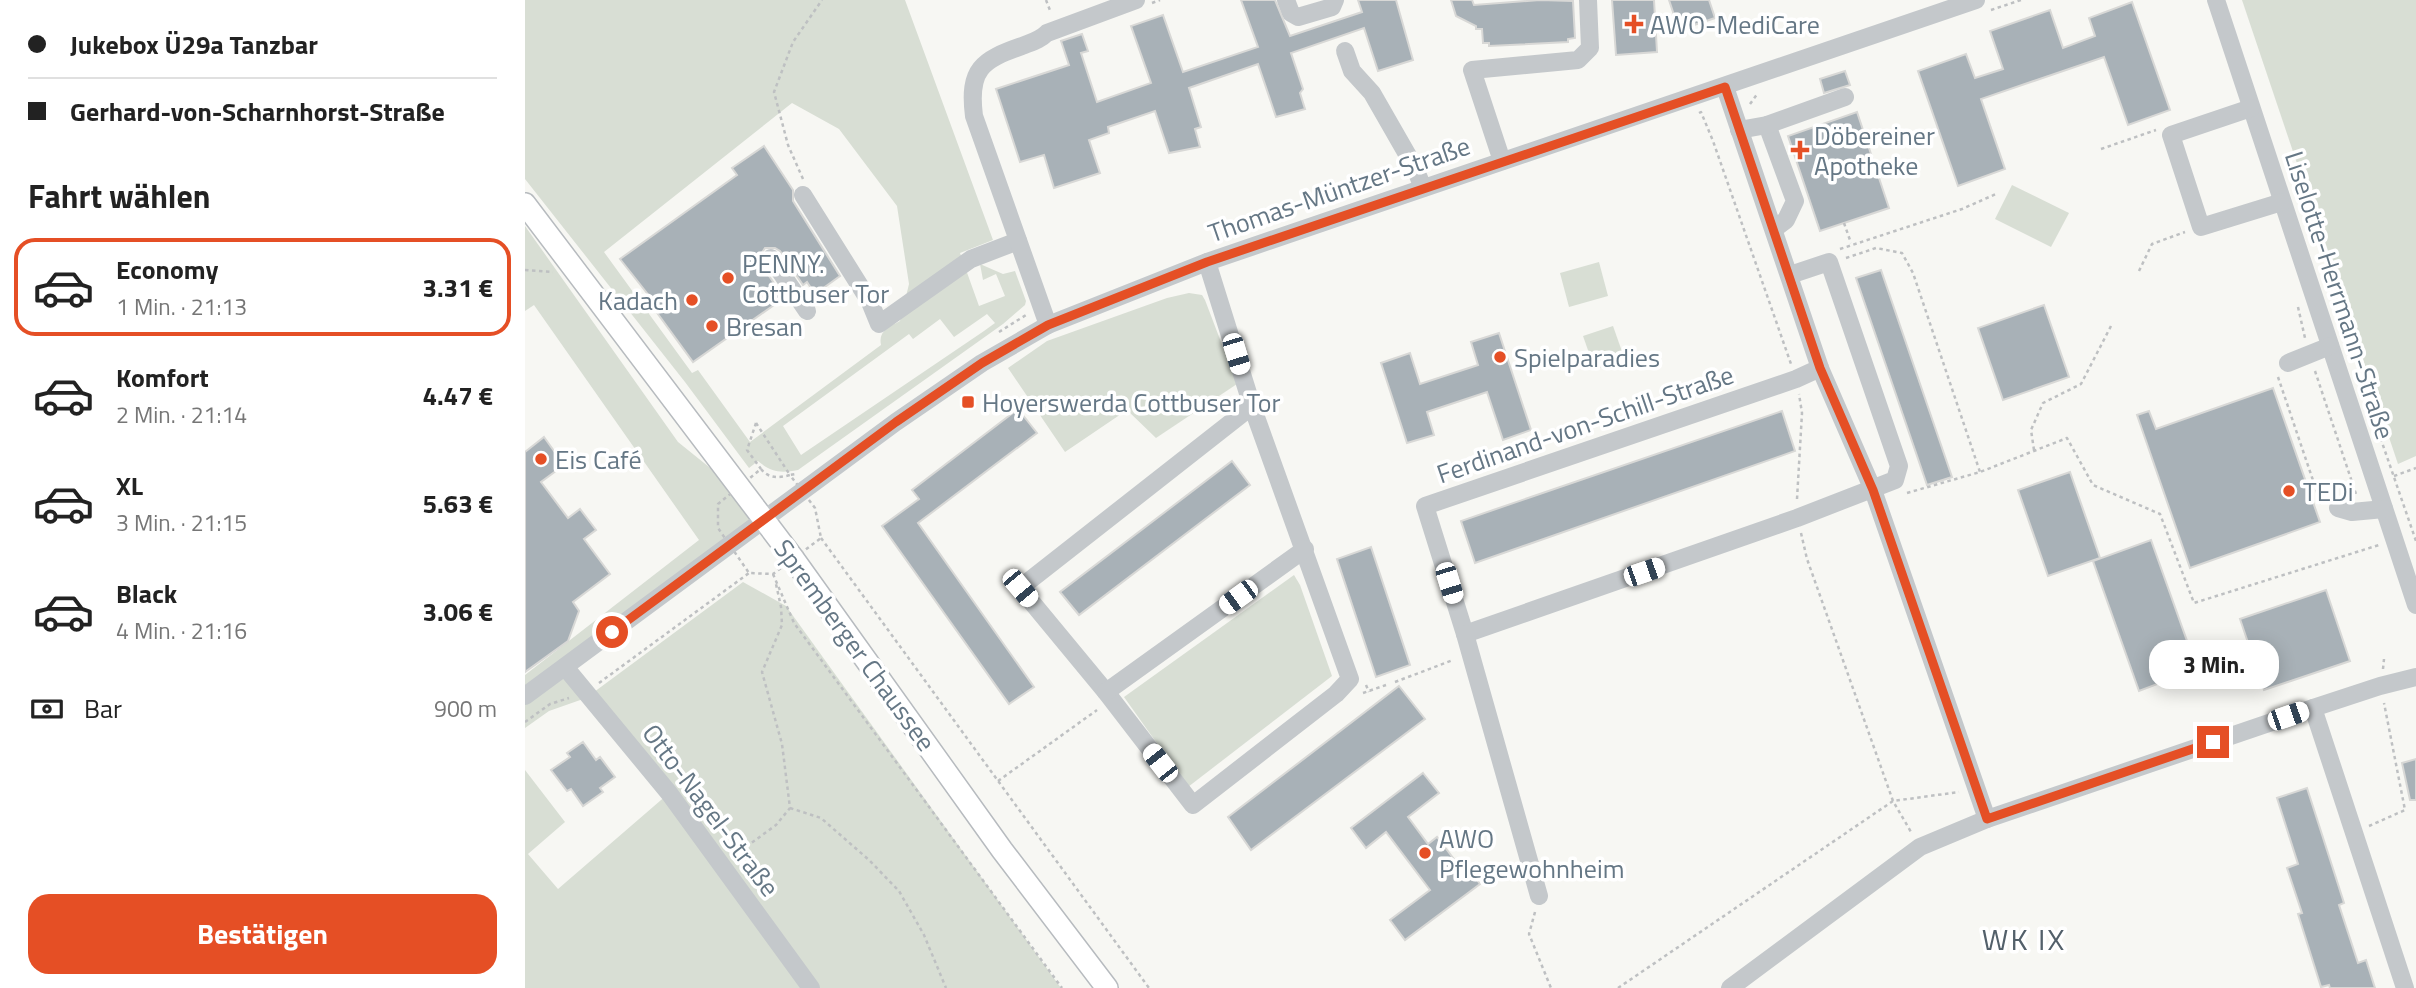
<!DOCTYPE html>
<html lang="de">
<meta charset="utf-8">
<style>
body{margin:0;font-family:"Titillium Web",sans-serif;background:#f6f6f6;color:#222;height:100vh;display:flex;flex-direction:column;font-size:26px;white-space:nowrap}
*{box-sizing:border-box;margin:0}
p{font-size:23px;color:#767676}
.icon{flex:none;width:38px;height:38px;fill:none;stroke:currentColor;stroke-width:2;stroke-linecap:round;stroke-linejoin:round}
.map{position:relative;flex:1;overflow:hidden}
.side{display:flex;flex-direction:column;background:#fff;width:525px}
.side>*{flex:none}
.top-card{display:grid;align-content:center;height:154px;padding:0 28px;background:#fff}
.end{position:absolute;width:32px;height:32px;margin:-16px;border:9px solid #e54f25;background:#fff;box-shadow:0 0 0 4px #fff}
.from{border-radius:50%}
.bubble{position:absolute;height:49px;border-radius:21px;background:#fff;box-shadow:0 4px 18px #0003;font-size:23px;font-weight:700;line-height:49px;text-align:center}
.car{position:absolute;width:21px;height:42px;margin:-21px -10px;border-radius:9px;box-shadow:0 0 5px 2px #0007;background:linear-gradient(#fff 24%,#345 0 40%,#fff 0 76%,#345 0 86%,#fff 0)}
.top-card b{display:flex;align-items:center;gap:24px;height:66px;font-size:26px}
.top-card b+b{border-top:2px solid #e0e0e0}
.top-card i{width:18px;height:18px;background:#222}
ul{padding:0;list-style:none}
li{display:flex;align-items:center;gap:21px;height:98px;margin:0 14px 10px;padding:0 14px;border:4px solid transparent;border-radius:21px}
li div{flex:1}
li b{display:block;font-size:26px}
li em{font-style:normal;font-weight:700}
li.active{border-color:#e54f25}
li>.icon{width:63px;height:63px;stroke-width:1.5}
h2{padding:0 28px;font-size:32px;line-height:84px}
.pay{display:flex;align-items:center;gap:18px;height:77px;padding:0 28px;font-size:26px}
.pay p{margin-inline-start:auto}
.action{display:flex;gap:14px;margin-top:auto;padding:14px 28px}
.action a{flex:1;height:80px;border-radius:21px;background:#e54f25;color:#fff;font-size:28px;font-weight:700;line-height:80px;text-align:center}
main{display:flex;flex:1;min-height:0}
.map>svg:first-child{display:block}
.green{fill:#d8ded4;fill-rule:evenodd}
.building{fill:#a8b1b7;stroke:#d8d8d6;stroke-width:2}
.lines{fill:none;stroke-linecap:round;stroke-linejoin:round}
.major-casing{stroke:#b7bbbf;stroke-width:24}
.path{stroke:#bec0c2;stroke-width:2.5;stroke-dasharray:3.5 3.5;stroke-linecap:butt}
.minor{stroke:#c4c8cb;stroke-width:18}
.major{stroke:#fff;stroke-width:21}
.route{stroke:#e54f25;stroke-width:9}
.poi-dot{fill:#e54f25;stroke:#fff;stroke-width:2.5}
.labels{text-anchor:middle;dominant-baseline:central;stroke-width:7;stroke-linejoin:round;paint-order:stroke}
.poi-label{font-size:26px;fill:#657785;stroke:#fff;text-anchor:start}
.street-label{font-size:26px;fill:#657785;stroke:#fff}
.quarter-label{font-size:30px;letter-spacing:2px;fill:#53606a;stroke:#fff}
</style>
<main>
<section class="side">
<div class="top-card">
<b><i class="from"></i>Jukebox Ü29a Tanzbar</b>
<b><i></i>Gerhard-von-Scharnhorst-Straße</b>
</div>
<h2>Fahrt wählen</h2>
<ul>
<li class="active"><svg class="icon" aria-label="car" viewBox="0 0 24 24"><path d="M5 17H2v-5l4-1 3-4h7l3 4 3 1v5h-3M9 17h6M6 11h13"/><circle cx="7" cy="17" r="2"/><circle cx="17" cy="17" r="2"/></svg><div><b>Economy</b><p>1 Min. · 21:13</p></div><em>3.31 €</em></li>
<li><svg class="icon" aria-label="car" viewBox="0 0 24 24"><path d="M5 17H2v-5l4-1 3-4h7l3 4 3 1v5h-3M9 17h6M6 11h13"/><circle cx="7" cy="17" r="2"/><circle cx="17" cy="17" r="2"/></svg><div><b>Komfort</b><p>2 Min. · 21:14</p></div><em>4.47 €</em></li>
<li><svg class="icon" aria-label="car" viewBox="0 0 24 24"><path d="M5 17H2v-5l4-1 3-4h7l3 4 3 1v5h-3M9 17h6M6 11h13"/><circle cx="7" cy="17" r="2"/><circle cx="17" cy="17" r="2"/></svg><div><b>XL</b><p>3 Min. · 21:15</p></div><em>5.63 €</em></li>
<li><svg class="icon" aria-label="car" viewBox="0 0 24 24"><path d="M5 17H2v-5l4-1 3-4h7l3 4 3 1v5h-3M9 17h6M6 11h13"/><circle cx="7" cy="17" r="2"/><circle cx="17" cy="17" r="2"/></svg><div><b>Black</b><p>4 Min. · 21:16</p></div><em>3.06 €</em></li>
</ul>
<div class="pay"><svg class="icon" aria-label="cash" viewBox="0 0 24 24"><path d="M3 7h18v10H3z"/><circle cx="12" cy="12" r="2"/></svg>Bar<p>900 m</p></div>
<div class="action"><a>Bestätigen</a></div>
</section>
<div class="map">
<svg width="1891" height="988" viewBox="0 0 1891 988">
<rect width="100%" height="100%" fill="#f7f7f3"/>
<g class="green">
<path d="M0 0H380L468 240 435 253 454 306 480 296 471 274 458 280 455 264 478 274 490 271 501 301 500 305 478 324 273 470C256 473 247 473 233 461L224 468 160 382 0 179ZM267 103 314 129 372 206 384 284 375 321C364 327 353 331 356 345L225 442 173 370 167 373 79 252ZM462 314 470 323 459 331 276 455 258 426 384 334 388 339 415 319 429 337Z"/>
<polygon points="1717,0 1891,0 1891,456 1873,464"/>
<polygon points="1487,185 1544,213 1526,247 1470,219"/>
<polygon points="0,226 153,442 215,492 235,519 0,694 0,675 174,540 9,305 0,311"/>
<polygon points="1074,262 1083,296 1044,307 1035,273"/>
<polygon points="664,293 677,295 680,300 712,384 631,438 602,410 540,452 483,368 522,341 642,298"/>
<polygon points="1088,326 1100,360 1070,370 1058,336"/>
<polygon points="769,575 775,585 807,676 663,787 599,697"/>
<polygon points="218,582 261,606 536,988 290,988 65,695"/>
<polygon points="40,669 61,698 24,711 0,728 0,698"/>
<polygon points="0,770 40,822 3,854 33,889 143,794 283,988 0,988"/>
</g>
<g class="building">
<polygon points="716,0 750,0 765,36 837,12 833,0 871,0 888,60 853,71 839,28 766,53 778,89 775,93 780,109 751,117 733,64 664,88 676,127 670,129 675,147 644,153 630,111 583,127 584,133 564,140 575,173 529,188 519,155 495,162 471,89 544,65 536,41 557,34 563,51 556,53 572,102 626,83 606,26 638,15 658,72 733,47"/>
<polygon points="926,0 947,0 949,5 1015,0 1048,1 1050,38 1043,39 1043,42 964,46 964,43 958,43 957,29 951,29 951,26 931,16"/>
<polygon points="1087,0 1129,0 1132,52 1091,55"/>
<polygon points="1144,0 1184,0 1190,18 1154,30"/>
<polygon points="1607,2 1645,110 1603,125 1579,57 1456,99 1480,169 1433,186 1393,71 1441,54 1450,78 1478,69 1465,31 1525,10 1538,48 1570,36 1564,18"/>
<polygon points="1320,71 1325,85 1299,93 1295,79"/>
<polygon points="1332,112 1364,208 1295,231 1263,136"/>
<polygon points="239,146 268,190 268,201 315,276 290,294 282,282 278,285 255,251 250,248 240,248 236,254 236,264 259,298 168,362 122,299 125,297 95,259 212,175 207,168"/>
<polygon points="1356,270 1427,477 1402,485 1331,278"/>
<polygon points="1519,305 1544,377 1478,400 1453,328"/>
<polygon points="974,333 1006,430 978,440 962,392 902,412 909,435 882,443 856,363 885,353 895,384 953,365 946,342"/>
<polygon points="1748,388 1795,522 1665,568 1612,415 1624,411 1631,429"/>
<polygon points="493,409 512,433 393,523 509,687 484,704 357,526 394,499 387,490"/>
<polygon points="1257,411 1270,451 950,563 936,521"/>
<polygon points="19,437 39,465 16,482 43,518 55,509 71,530 59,539 85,574 48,602 54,611 43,641 0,672 0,452"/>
<polygon points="707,461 725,485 554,615 535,592"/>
<polygon points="1545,472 1575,558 1523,576 1493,490"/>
<polygon points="1626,540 1672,669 1614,691 1568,561"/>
<polygon points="846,547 885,665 851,677 812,559"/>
<polygon points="1801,590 1825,661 1739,690 1715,619"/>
<polygon points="874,686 900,719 726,850 703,817"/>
<polygon points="58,742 71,760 75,757 90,777 75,788 78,792 58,806 46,789 42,791 26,770 45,757 42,753"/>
<polygon points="1891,759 1891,800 1885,800 1877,763"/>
<polygon points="898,773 914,793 883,817 903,844 912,837 935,867 940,864 955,884 880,940 865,920 905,890 861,832 841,848 826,828"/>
<polygon points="1782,788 1819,903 1814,905 1833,963 1841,960 1850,988 1805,988 1804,985 1796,987 1773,914 1777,913 1762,868 1773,864 1752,798"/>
</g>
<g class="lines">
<g class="major-casing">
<polyline id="major" points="0,204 268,558 477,850 582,988"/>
</g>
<g class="path">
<polyline points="521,0 526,13"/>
<polyline points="627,3 635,0"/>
<polyline points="1466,10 1496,0"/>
<polyline points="1225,104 1233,93"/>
<polyline points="1174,113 1176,112 1188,141 1266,364"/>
<polyline points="1576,149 1631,130"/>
<polyline points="278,179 263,145 249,92 268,42 297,0"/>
<polyline points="1319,223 1326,243"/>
<polyline points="1315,249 1437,209 1471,194"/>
<polyline points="1321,258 1351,248 1377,253 1388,273 1455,472"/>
<polyline points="0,270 28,272"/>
<polyline points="1614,271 1627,244 1660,232"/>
<polyline points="1773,307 1780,338"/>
<polyline points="474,332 501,315"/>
<polyline points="1790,371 1831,494"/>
<polyline points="1753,377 1796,504"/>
<polyline points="231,423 265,475 271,474"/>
<polyline points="231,423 222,450 236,469"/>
<polyline points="1851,425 1891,541"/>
<polyline points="1509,450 1506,430 1518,403 1556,384 1586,326"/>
<path d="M236 469C244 479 254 478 265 475L290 508 296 538 248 574 224 573 193 528V504Z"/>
<polyline points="1869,476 1891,468"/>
<polyline points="1382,493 1455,472 1542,438 1568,485 1635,514 1669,603 1854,545"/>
<polyline points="1272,499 1277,413 1274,394"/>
<polyline points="1276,533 1282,559 1368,801 1386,832"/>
<polyline points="296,538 624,988"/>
<polyline points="248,574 269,623 537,988"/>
<polyline points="1858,669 1859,659"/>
<polyline points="870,682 928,660"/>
<polyline points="74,683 224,573"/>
<polyline points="841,685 844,692"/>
<polyline points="838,693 861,685"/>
<polyline points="0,722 25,704 44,698"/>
<polyline points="473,781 572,710"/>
<polyline points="265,808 296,818 344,860 374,891 399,935 421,988"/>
<polyline points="1844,826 1880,810 1859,703"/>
<polyline points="210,855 251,825 265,808 257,744 237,672 257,625 256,607 251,584"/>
<polyline points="1010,912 1004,934 1026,988"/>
<polyline points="1093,988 1368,801 1434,792"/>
</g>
<g class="minor">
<polyline points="761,0 766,13 773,17 807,7 810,0"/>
<polyline points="1691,0 1891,605"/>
<polyline points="820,51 827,71 847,93 890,168 898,188"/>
<polyline points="1200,87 1295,368 1348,490 1462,819"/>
<polyline points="1726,108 1646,135 1676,227 1757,202"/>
<polyline points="1242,125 1270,201 1261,220 1249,229"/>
<polyline points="1214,130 1242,125 1320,97"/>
<polyline points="977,161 947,70 1053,60 1065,48 1063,0"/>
<polyline points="278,195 345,302 354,324 446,259 493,241"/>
<polyline points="246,258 282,311"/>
<polyline points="682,262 727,406 825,679 811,694 668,805 581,692 495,588 727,406"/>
<polyline points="1265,275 1304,262 1374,466 1370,480 1272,518 940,634 900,506 1271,379 1295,368"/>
<path d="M523 325 449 116C443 69 457 60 497 46 507 42 515 40 522 33L611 0"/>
<polyline points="1763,363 1805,346"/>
<polyline points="1813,508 1827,512 1859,509"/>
<polyline points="940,634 1014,896"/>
<polyline points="40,667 144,793 286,988"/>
<polyline points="581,692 780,549"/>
<polyline points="0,696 371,422 457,363 523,325 682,262 1451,0"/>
<polyline points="1788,708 1880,988"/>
<polyline points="1205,988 1395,847 1462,819 1788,708 1855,686 1891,677"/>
</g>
<use href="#major" class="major"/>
</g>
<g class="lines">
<polyline class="route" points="87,632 371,422 457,363 523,325 682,262 1200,87 1295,368 1348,490 1462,819 1688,742"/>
</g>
<g class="poi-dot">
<path d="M1105.5 13.5h7v7h7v7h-7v7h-7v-7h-7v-7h7z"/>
<path d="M1271.5 139.5h7v7h7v7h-7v7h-7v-7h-7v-7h7z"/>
<circle cx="203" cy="278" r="7"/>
<circle cx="167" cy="300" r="7"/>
<circle cx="187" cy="326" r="7"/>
<circle cx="975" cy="357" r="7"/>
<rect x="436" y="395" width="14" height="14" rx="3.5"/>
<circle cx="16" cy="459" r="7"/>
<circle cx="1764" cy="491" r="7"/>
<circle cx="900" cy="853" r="7"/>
</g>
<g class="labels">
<g class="poi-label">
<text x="1125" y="24">AWO-MediCare</text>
<text x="1289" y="135">Döbereiner<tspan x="1289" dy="30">Apotheke</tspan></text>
<text x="217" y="263">PENNY.<tspan x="217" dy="30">Cottbuser Tor</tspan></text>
<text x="153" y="300" text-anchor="end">Kadach</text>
<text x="201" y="326">Bresan</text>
<text x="989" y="357">Spielparadies</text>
<text x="457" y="402">Hoyerswerda Cottbuser Tor</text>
<text x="30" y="459">Eis Café</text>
<text x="1778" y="491">TEDi</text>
<text x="914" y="838">AWO<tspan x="914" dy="30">Pflegewohnheim</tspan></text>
</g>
<g class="street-label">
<text transform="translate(814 189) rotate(-19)">Thomas-Müntzer-Straße</text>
<text transform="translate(1815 295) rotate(72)">Liselotte-Herrmann-Straße</text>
<text transform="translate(1060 424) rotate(-19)">Ferdinand-von-Schill-Straße</text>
<text transform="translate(330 645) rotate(54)">Spremberger Chaussee</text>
<text transform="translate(186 810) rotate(53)">Otto-Nagel-Straße</text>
</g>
<g class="quarter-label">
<text x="1499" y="939">WK IX</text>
</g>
</g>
</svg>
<i class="end from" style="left:87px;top:632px"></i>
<i class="end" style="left:1688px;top:742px"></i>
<div class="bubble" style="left:1624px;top:640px;width:130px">3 Min.</div>
<i class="car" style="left:711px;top:354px;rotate:163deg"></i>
<i class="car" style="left:1119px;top:572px;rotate:71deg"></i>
<i class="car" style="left:924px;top:583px;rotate:163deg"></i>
<i class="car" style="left:495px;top:588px;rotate:140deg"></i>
<i class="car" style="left:713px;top:597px;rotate:234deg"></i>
<i class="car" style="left:1763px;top:716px;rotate:71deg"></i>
<i class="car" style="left:635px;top:763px;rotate:322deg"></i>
</div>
</main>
